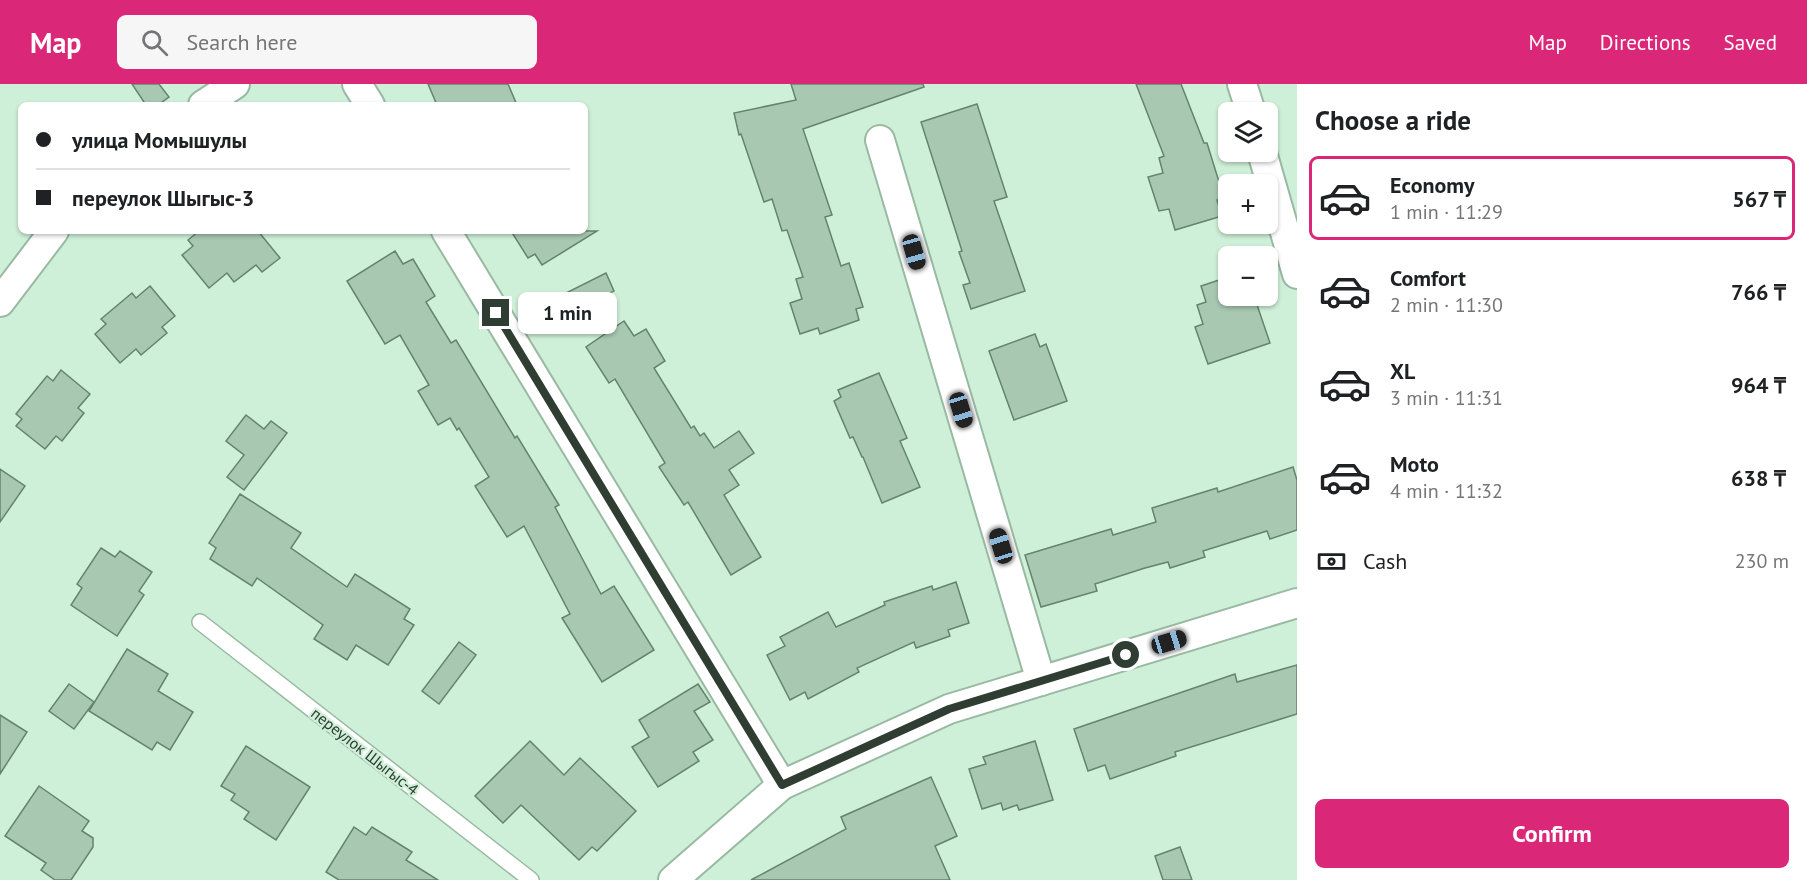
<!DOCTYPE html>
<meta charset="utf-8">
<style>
body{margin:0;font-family:"PT Sans",sans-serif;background:#f6f6f6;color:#202124;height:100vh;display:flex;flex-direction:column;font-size:22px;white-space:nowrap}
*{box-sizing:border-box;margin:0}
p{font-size:20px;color:#757577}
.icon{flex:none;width:33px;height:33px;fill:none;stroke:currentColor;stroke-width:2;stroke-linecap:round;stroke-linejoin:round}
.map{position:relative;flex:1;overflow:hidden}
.drawer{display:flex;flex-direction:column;background:#fff;width:510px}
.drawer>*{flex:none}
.top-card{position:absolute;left:18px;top:18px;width:570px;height:132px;border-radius:9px;box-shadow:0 2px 4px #0004;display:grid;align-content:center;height:132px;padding:0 18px;background:#fff}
.fabs{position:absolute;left:1218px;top:18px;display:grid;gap:12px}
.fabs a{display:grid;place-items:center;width:60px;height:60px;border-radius:9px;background:#fff;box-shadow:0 2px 4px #0004;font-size:30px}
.end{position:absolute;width:27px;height:27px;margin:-14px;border:8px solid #303d33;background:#fff;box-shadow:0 0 0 3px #fff}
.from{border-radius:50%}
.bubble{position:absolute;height:42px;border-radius:9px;background:#fff;box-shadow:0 2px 4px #0004;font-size:20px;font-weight:700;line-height:42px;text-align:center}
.car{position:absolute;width:18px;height:36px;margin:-18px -9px;border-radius:8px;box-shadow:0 0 4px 2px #0007;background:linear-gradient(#222 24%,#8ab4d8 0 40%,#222 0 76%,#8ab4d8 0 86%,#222 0)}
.top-card b{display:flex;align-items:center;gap:21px;height:57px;font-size:22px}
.top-card b+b{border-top:2px solid #e0e0e0}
.top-card i{width:15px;height:15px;background:#202124}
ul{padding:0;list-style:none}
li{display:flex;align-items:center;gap:18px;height:84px;margin:0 12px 9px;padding:0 6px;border:3px solid transparent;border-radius:9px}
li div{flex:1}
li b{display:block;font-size:22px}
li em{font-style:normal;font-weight:700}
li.current{border-color:#db2777}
li>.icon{width:54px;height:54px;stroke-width:1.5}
h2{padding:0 18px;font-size:27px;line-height:72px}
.pay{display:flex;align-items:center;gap:15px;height:66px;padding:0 18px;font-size:22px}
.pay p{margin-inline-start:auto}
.primary-button{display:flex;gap:12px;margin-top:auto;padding:12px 18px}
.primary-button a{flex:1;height:69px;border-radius:9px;background:#db2777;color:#fff;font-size:24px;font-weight:700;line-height:69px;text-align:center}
header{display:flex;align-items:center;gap:36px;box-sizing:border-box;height:84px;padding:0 30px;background:#db2777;color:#fff}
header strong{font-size:28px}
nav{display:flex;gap:33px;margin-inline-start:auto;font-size:21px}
.search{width:420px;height:54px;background:#f6f6f6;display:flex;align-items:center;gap:15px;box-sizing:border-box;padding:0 21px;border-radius:9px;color:#757577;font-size:22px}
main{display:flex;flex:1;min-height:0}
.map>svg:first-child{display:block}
.building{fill:#a8c8b1;stroke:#65836e;stroke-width:1.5}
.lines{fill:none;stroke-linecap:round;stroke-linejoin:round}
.service-casing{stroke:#99b9a2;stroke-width:18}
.minor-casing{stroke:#99b9a2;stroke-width:32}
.service{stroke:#fff;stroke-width:15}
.minor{stroke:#fff;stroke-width:28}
.route{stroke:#303d33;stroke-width:8}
.labels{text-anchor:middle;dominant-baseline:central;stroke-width:4.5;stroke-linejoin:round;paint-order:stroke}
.street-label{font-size:16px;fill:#303d33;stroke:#cff0d8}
</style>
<header>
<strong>Map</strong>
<div class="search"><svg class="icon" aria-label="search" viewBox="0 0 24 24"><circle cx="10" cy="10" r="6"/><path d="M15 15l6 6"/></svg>Search here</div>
<nav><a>Map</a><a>Directions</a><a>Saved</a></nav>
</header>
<main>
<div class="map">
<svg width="1297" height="796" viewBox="0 0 1297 796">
<rect width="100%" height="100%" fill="#cff0d8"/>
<g class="building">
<polygon points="132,0 159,0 169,13 158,21 146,21"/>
<polygon points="428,0 508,0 517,21 437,21"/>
<polygon points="791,0 923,0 924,3 803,45 832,131 825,133 841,182 849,179 863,223 856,225 859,236 820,250 818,244 800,250 790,219 802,215 796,195 803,193 787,146 782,147 772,115 764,118 741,50 739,51 734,29 796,16"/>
<polygon points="1136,0 1181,0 1204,59 1207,59 1224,114 1217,116 1222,132 1175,146 1169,125 1159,127 1148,93 1163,89 1159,74 1164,72"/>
<polygon points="977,20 1007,113 994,117 1025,207 971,225 963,201 970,199 959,168 962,167 921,38"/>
<polygon points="199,147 258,147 280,174 262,188 256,181 234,198 227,189 209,204 182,171 193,162 188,156"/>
<polygon points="511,147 597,147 542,181 535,170 528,174"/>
<polygon points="395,167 403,180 413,175 435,212 426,218 451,259 456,256 515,354 517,352 559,421 555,423 601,510 614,502 654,566 602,598 562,534 570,530 524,442 507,453 475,402 489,393 459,344 457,346 450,334 438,341 418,307 429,301 400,251 385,260 347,197"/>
<polygon points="606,189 614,207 549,240 540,222"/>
<polygon points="1228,193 1228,212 1254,212 1270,259 1208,280 1195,243 1203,240 1197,221 1206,218 1201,202"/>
<polygon points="150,202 175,232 162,243 167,249 141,271 136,265 120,279 95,250 106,240 101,235 132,209 136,214"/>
<polygon points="624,237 634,252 646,245 665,277 654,284 691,344 694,342 700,352 704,349 714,364 739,347 754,369 729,386 739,401 724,411 761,473 731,491 688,418 684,421 659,383 665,379 615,295 609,299 586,263"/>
<polygon points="1035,250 1040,263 1046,260 1067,317 1014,336 989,267"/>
<polygon points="61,286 90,310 78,324 84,329 62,357 56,352 45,365 16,342 22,335 16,330 47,292 53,297"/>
<polygon points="879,289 907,354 900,357 920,403 882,419 863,373 862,373 853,353 850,354 834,317 841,313 838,306"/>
<polygon points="246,331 264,345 271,337 287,349 244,406 227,393 244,371 226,357"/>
<polygon points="1293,383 1297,396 1297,446 1270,455 1267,447 1203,467 1205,473 1170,484 1168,478 1145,484 1095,500 1097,507 1041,523 1025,471 1111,445 1113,451 1156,438 1152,424 1217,404 1218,408"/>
<polygon points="0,385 25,402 0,438"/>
<polygon points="240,410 301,449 291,464 347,503 355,490 410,525 404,535 414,541 388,581 356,561 347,576 314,555 323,541 257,494 252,502 210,475 216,464 209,459"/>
<polygon points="101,464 115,473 120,467 152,488 139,507 144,511 117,552 71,521 82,504 77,500"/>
<polygon points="956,498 969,539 948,546 950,552 916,564 914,558 857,584 859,588 808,615 805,608 790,616 767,571 785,562 780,553 828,528 836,543 885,521 884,518 932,502 933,506"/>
<polygon points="459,558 476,571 439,620 422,607"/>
<polygon points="127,565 168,590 158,607 193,628 170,666 157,658 152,666 89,627"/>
<polygon points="1297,581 1297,630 1175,668 1176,672 1110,695 1105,681 1088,687 1074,645 1235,590 1237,598"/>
<polygon points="69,600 94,618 74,645 49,627"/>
<polygon points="698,600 710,618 694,627 713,656 693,668 699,677 658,703 632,663 649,653 639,636"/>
<polygon points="0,631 27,648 0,690"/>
<polygon points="530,657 564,691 580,674 636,727 597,767 592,763 579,776 521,721 503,739 475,712"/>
<polygon points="1035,657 1053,716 1019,726 1017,721 1003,726 1001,719 982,725 969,685 986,680 983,673"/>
<polygon points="246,662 310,703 276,756 244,735 249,728 231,716 235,710 221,702"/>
<polygon points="931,693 957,752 935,762 950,796 751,796 846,745 841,733"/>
<polygon points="39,702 89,737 82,747 93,754 93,763 71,796 55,796 41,786 46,779 5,752"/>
<polygon points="354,743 366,751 372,743 412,768 406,776 438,796 339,796 326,788"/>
<polygon points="1180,763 1192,796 1163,796 1155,772"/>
</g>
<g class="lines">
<g class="service-casing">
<polyline id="service" points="200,538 531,796"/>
</g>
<g class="minor-casing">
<g id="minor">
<polyline points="357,0 370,21"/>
<polyline points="1242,0 1251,28"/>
<polyline points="203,21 235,0"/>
<polyline points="880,56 1041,597"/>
<polyline points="1262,68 1297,190"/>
<polyline points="446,147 782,701"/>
<polyline points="0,218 54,147"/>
<polyline points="673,796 782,701 949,625 1297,519"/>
</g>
</g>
<use href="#service" class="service"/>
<use href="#minor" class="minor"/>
</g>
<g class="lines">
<polyline class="route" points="496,229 782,701 949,625 1126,571"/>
</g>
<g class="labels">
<g class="street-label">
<text transform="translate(365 667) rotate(38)">переулок Шыгыс-4</text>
</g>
</g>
</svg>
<div class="fabs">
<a><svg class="icon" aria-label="layers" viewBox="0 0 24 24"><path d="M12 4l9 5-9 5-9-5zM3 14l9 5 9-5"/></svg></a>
<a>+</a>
<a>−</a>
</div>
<i class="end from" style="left:1126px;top:571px"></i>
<i class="end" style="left:496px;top:229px"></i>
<div class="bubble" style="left:518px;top:208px;width:99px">1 min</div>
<i class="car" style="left:914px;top:168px;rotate:164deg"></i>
<i class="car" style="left:961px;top:326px;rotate:163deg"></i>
<i class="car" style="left:1001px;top:462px;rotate:343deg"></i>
<i class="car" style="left:1169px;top:558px;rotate:73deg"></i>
<div class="top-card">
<b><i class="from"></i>улица Момышулы</b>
<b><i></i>переулок Шыгыс-3</b>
</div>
</div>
<section class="drawer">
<h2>Choose a ride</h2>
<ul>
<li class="current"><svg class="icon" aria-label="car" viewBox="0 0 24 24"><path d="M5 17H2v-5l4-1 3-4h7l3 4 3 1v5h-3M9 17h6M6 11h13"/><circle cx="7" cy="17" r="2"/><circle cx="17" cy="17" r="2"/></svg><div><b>Economy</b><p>1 min · 11:29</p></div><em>567 ₸</em></li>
<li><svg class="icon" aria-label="car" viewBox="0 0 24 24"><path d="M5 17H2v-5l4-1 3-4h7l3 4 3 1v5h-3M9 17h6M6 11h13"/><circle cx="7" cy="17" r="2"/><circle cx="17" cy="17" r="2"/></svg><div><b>Comfort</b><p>2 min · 11:30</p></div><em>766 ₸</em></li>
<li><svg class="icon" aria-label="car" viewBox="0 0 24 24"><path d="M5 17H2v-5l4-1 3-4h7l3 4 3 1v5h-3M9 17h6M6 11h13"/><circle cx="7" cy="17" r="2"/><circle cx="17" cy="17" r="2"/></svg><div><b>XL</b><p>3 min · 11:31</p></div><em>964 ₸</em></li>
<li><svg class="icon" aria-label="car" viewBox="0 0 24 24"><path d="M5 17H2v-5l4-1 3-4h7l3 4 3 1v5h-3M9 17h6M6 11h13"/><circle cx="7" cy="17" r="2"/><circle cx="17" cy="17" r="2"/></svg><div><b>Moto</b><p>4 min · 11:32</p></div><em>638 ₸</em></li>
</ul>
<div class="pay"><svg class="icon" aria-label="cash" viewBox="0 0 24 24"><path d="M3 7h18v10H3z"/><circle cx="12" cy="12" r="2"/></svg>Cash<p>230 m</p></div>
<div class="primary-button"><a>Confirm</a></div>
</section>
</main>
